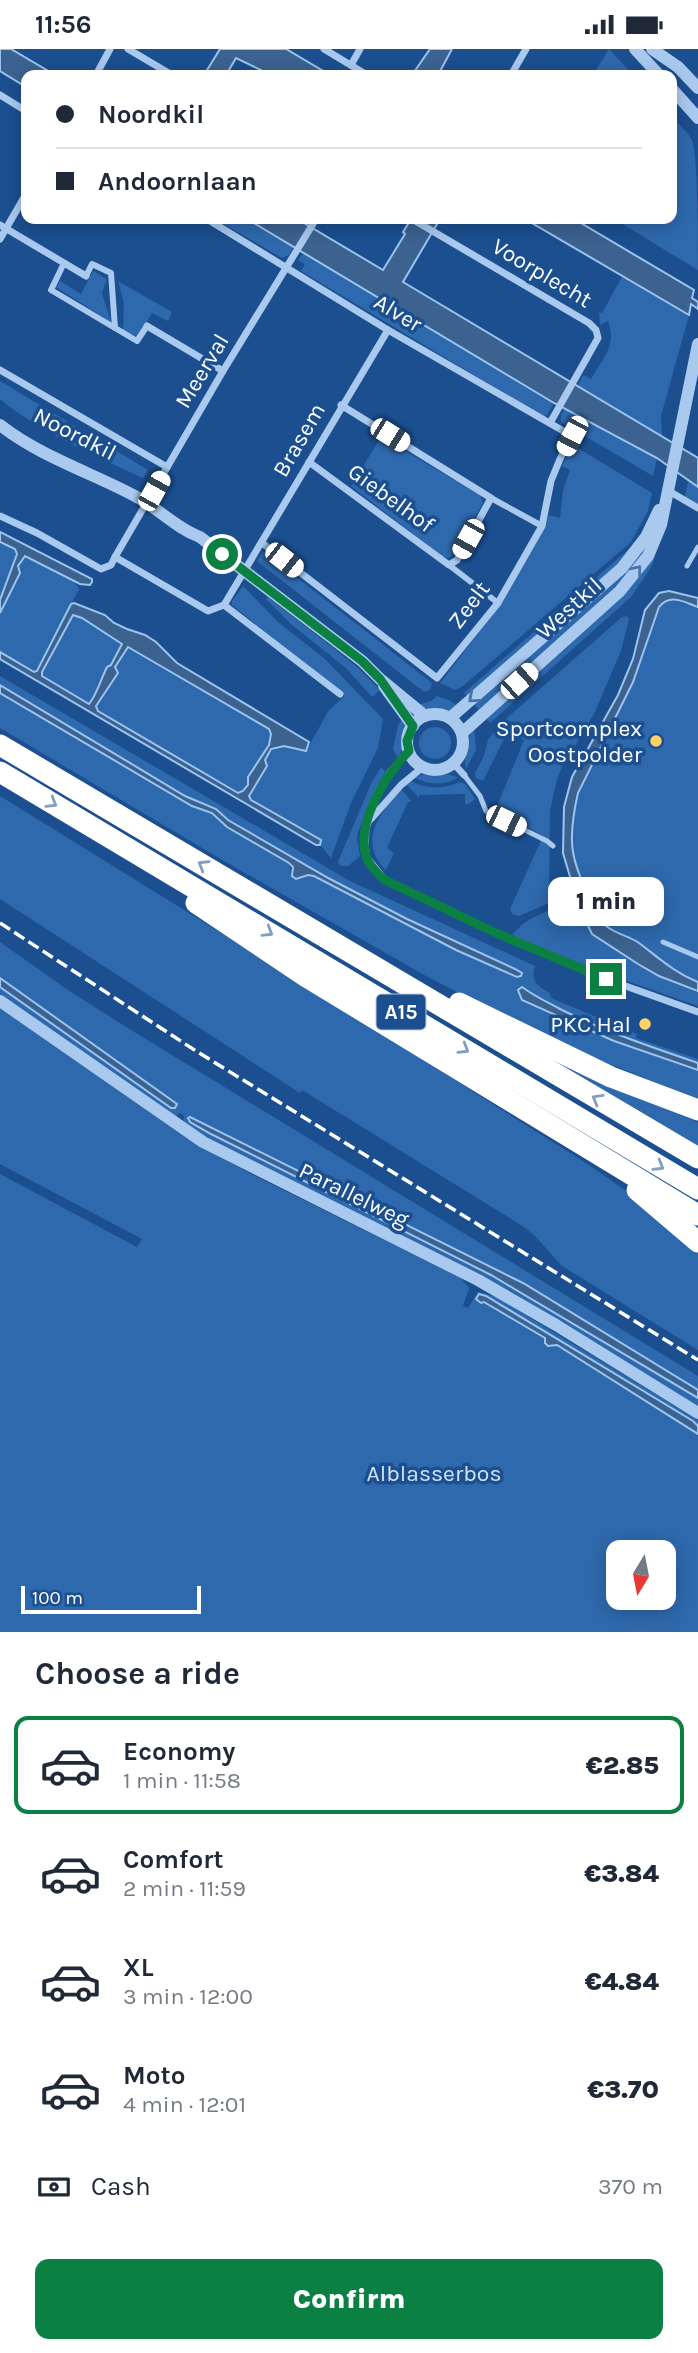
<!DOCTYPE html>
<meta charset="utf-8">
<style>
body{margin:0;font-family:Karla,sans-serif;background:#f6f6f7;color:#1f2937;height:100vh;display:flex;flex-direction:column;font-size:26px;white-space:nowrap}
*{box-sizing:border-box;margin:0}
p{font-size:23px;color:#747a83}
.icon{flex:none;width:38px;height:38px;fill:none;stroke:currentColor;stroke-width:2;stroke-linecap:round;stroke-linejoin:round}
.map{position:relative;height:1583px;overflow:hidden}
.side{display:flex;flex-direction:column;background:#fff;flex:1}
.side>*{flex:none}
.hud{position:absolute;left:21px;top:21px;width:656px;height:154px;border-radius:14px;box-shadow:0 4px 18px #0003;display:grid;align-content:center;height:154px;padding:0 35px;background:#fff}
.needle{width:46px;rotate:190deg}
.buttons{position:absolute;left:606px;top:1491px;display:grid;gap:14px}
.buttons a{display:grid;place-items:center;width:70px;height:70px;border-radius:14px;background:#fff;box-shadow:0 4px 18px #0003;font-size:35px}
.scale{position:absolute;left:21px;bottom:18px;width:180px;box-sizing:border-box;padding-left:7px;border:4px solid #fff;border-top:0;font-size:19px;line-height:24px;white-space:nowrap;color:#fff;-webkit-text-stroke:5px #1b4f8f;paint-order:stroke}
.end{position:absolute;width:32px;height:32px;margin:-16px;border:9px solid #0b8043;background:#fff;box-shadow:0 0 0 4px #fff}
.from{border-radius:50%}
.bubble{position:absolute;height:49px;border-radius:14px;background:#fff;box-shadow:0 4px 18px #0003;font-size:23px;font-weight:800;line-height:49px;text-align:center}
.car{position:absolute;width:21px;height:42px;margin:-21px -10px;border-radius:9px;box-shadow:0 0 5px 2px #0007;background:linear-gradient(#fff 24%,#345 0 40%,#fff 0 76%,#345 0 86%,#fff 0)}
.hud b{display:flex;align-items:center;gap:24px;height:66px;font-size:26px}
.hud b+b{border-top:2px solid #e0e1e3}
.hud i{width:18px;height:18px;background:#1f2937}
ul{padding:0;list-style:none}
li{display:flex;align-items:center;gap:21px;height:98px;margin:0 14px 10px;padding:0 21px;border:4px solid transparent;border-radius:14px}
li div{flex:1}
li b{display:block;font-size:26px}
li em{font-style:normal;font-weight:800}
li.active{border-color:#0b8043}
li>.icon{width:63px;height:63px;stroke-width:1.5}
h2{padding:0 35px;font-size:32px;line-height:84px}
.pay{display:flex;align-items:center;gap:18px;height:77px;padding:0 35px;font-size:26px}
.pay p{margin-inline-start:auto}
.primary-button{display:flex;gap:14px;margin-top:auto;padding:14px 35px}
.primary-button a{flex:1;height:80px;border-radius:14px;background:#0b8043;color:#fff;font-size:28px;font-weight:800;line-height:80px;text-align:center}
.status{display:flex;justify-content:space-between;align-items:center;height:49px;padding:0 35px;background:#fff;direction:ltr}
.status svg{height:19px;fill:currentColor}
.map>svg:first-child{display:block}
.green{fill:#2e69ad;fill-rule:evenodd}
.water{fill:#3c6290;stroke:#9cc4f0;stroke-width:2;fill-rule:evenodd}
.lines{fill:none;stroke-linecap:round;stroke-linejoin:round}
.service{stroke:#a9c9ee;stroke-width:5}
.pedestrian{stroke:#a9c9ee;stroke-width:6}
.minor{stroke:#a9c9ee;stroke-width:7}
.tertiary{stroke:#a9c9ee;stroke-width:12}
.motorway{stroke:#fff;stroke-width:21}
.rail{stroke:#fff;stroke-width:3.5;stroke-dasharray:12 5;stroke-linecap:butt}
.oneway{stroke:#4674ac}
.oneway2{stroke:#829ec1}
.route{stroke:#0b8043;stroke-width:9}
.poi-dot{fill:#ffd166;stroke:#1b4f8f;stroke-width:2.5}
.labels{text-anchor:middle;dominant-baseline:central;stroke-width:7;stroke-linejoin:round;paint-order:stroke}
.shield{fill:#1b4f8f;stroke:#bbcadd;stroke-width:2}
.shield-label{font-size:21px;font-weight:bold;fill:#fff}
.street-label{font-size:23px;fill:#fff;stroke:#1b4f8f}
.poi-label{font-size:23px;fill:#fff;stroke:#1b4f8f;text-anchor:end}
.park-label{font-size:23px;fill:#cfe3fa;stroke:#1b4f8f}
</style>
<div class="status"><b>11:56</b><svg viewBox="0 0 49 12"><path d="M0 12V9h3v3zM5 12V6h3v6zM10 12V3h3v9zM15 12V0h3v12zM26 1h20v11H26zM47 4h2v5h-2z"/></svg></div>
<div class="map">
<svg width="698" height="1583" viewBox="0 0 698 1583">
<rect width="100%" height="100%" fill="#1b4f8f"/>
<g class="green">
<polygon points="609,0 633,26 593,26"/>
<path d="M672 69C679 76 690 84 693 94 698 117 698 193 698 221L614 170H672Z"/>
<polygon points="215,170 245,170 293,198 289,206 282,209"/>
<polygon points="304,203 554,354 547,366 542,367 301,222 305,215 298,211"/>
<polygon points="93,222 107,230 102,244 111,273 56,238 60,232 81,245"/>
<path d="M622 228 689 266 661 367 662 387 577 338 583 326 591 330C603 309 617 297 608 272L600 276 599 263 602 264Z"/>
<polygon points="118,232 172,263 168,272 152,264 138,288 123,281 124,254"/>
<path d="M0 332 148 421 143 429C94 406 43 385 0 350Z"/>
<polygon points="565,359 657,409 653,427 561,373 561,366"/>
<polygon points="381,388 480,446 483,454 453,506 448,509 443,508 351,437"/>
<polygon points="573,396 652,444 648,462 631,493 463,637 455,641 440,634 504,551 549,466 560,469 563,441 570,421 562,417"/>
<polygon points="688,432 698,438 698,455 685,448"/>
<polygon points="651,487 637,518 480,663 473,654"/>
<polygon points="662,487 652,517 631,548 490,674 485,668 626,543 644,521"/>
<polygon points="0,492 73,531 79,540 36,624 0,605"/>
<polygon points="629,500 628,508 468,649 464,644"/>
<polygon points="263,502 432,634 430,641 424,643 257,512"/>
<polygon points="243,537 278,573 325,610 383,670 378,699 351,754 331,809 317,792 251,751 249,746 267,717 265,711 271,700 284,697 306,702 329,661 345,647 232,556 232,552"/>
<polygon points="268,548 356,617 380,641 372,648 346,619 292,576 266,550"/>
<path d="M667 550 688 555 698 553V938L659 927 698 942V957L565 910 512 886C530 864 552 862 577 851L590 882C588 866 587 849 583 834 578 818 571 805 571 788 573 746 593 713 612 677 623 657 632 635 640 613 647 594 649 562 667 550Z"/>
<path d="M76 566 269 680C275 694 252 730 243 743L239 745 39 626 71 568Z"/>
<polygon points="627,567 629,570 621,602 594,665 562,718 557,730 550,762 549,854 519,867 512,865 510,860 543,787 496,760 524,691 507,684 483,732 476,729 475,724 484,707 488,691 499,676 622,568"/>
<path d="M0 627 350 832 535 917C530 932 538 938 550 944L551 949 637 985 636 989 698 1010V1014C651 998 605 982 560 960 547 953 534 947 523 938L522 951 614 992 698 1021V1051L549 990 426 927 224 812 0 679V644L192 757 212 764 227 778 289 814 292 827 296 830 309 826 314 827 456 901 517 928 521 927V924L407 870 330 830 228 771 216 760 185 747 0 636Z"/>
<path d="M437 647 449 651 459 658C447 664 430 663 418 656L431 652Z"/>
<path d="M403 669C408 681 404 698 398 709L393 700 398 676Z"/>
<path d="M474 678 476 701 466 720C463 708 467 689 474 678Z"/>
<circle cx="435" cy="694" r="16"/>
<polygon points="381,718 385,722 358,783 357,789 360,807 348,817 340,817 338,813 371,735"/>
<path d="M424 725H446L458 728C445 737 429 736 415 729Z"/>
<path d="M411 732C427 741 444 740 460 733L465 735 475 750 469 755H465V745L419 746V749L407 736Z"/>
<path d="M401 740 412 753H408L387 799 394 804 386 821C357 793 380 764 401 740Z"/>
<polygon points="0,747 252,903 589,1116 629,1144 698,1203 698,1301 562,1217 534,1186 521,1176 302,1041 300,1044 0,850"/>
<path d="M0 893 71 943 131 981 698 1327V1341L523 1234 197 1070 193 1068 190 1073C288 1127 390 1172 488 1224 560 1262 629 1306 698 1349V1357L208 1090 184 1073V1067L180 1064 176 1067 118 1029 0 945V938L171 1059H173L176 1055 0 929Z"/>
<path d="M0 959 189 1091 253 1126 461 1229 469 1239 463 1257 468 1259 478 1243 496 1248 698 1371V1377L486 1247 479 1245 484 1253 546 1289 552 1297 557 1296 698 1385V1583H0V1125L137 1198 142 1190 0 1115ZM618 1503H663V1549H618Z"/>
<polygon points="500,981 629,1045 698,1073 698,1097"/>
</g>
<g class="water">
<polygon points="0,0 11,0 55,26 26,26 26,38 0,22"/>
<polygon points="220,0 286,0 330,26 271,26 236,9 226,26 204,26"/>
<polygon points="430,0 452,0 438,26 412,26"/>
<polygon points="247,170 297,170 383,221 405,185 403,183 411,170 440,170 403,233 698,409 698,438 657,409 554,354"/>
<polygon points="525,170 574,170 694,241 692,249 698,253 698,260 691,255 689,266"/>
<polygon points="0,483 92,530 92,533 90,536 80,535 25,507 18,517 20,524 0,564 0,551 17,505 15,500 0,493"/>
<path d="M669 542 698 549V558C684 553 670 544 659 558L633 633 578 744C567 792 570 810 592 854 596 862 598 871 606 877 616 885 629 887 639 894 659 909 675 924 698 933V942L659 927 638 915 592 885 579 858 563 804 564 758 572 728 618 646 633 610 645 561 659 544Z"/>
<path d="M74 554 105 566 114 574 127 580 145 586 156 593 177 614 309 693 306 702 284 697 271 700 265 711 267 717 249 747 251 751 321 791 320 796H316L0 610V603L34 623 37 622 71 555ZM73 566 82 569 122 595 111 616 107 618C101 630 96 647 89 655L42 627V623ZM128 598 269 680 271 685 269 696 248 728V736L243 742 238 744 98 662 96 657 118 624 115 618Z"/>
<polygon points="0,636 185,747 216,760 228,771 330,830 407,870 515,920 522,924 521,927 517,928 456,901 314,827 308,826 296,830 292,827 293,818 289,814 227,778 212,764 192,757 0,644"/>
<polygon points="0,929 177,1055 175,1059 171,1059 0,938"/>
<path d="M522 938C534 947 547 953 560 960 604 982 651 998 698 1014V1021L614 992 522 951 518 941Z"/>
<polygon points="190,1068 523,1234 698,1341 698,1349 491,1226 211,1085 190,1073 188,1069"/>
<polygon points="479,1245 486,1247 693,1372 698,1377 698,1385 557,1296 548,1297 545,1294 545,1289 484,1253 481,1254 476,1250"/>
</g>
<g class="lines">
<g class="service">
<polyline points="687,517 698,498"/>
<polyline points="464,726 480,747 486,762 547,792 553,797"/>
<polyline points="663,893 698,908"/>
</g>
<g class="pedestrian">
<polyline points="64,214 51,241 137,292 147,277"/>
<polyline points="86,227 92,215 111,224 115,279"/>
<polyline points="491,449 542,477"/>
<polyline points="449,516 498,554"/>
</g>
<g class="minor">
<polyline points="128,0 172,26"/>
<polyline points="324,0 367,26"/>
<polyline points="351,16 360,0"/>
<polyline points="96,26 110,0"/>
<polyline points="511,26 526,0"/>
<polyline points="0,46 26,62"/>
<polyline points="207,170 388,281 572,387 560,410 551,432 542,477 498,554 437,629 262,494"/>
<polyline points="316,170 223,322 115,508 208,562 224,556 388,281"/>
<polyline points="412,170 589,274 596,281 598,289 550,374"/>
<polyline points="0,176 86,227"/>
<polyline points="0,190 26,145"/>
<polyline points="147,277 223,322"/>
<polyline points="0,321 167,418"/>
<polyline points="309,413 449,516 457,511 491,449 341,356"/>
<polyline points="667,441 698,459"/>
<polyline points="0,467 37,484 101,520 111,516 115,508"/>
<polyline points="224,556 340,645"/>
<polyline points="409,702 390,723 378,744 366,780 365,796 367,809 385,831 496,884 606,930 698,963"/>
<polyline points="453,714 464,726"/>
<polyline points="371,770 401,736 423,718"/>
</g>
<g class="tertiary">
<polyline points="635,0 659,26"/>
<polyline points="652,0 678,18 698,39"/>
<polyline points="672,40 698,69"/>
<path d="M0 376C41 408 90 423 135 447 158 459 176 479 200 488L362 612 380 630 425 667"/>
<polyline points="384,637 413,677"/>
<circle cx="435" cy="693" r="28"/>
<polyline points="450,669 622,519 646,488 659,461"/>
<polyline points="462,684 620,542 648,507 661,476 698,295"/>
<polyline points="0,952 203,1093 478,1231 556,1276 698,1364"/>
</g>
<g class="motorway">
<polyline points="0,696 698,1109"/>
<polyline points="0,723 698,1140"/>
<polyline points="196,854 305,927 698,1166"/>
<polyline points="459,954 611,1028 698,1061"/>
<polyline points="637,1141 698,1193"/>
</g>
<polyline class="rail" points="0,874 196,1002 698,1311"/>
</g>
<defs><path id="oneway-chevron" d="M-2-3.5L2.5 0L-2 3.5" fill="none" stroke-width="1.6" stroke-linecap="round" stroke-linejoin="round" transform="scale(1.75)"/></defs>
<g class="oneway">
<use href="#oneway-chevron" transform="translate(637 521) rotate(-52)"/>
<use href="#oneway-chevron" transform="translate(473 649) rotate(139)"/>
</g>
<g class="oneway2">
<use href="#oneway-chevron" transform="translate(52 754) rotate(31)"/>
<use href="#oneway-chevron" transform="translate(203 816) rotate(-149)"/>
<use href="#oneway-chevron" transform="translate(268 883) rotate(31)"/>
<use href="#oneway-chevron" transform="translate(464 1000) rotate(31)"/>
<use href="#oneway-chevron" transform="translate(597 1050) rotate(-150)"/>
<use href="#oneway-chevron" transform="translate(659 1117) rotate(31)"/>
</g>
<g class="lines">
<path class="route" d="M222 505 362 612 380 630 413 677 407 692 409 702C386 726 354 775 367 810 371 818 378 825 385 831L496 884 606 930"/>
</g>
<g class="poi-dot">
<circle cx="656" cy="692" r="7"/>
<circle cx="645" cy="975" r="7"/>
</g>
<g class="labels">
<rect class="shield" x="376.5" y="945.5" width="49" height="35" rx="5"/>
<g class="shield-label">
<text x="401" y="963">A15</text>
</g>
<g class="street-label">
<text transform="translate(542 224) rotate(31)">Voorplecht</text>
<text transform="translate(398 264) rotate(31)">Alver</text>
<text transform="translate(202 322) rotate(-59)">Meerval</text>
<text transform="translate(75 385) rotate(27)">Noordkil</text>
<text transform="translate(299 391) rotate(-60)">Brasem</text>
<text transform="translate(391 449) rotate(36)">Giebelhof</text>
<text transform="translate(469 556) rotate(-53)">Zeelt</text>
<text transform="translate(569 559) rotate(-42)">Westkil</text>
<text transform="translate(354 1146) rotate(26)">Parallelweg</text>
</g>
<g class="poi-label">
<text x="642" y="679">Sportcomplex<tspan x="642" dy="26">Oostpolder</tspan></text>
<text x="631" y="975">PKC Hal</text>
</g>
<g class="park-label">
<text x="434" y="1424">Alblasserbos</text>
</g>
</g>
</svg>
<div class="buttons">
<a><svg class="needle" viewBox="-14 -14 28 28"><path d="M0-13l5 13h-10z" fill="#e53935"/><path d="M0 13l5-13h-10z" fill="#747a83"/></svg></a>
</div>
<div class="scale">100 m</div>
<i class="end from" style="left:222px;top:505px"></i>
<i class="end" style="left:606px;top:930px"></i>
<div class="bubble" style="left:548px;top:828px;width:116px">1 min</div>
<i class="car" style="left:390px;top:386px;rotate:122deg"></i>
<i class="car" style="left:572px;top:387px;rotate:208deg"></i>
<i class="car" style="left:154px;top:442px;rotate:29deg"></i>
<i class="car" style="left:468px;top:490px;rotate:209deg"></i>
<i class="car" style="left:284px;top:511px;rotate:128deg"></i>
<i class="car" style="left:519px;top:632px;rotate:48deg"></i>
<i class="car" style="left:506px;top:772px;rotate:116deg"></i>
<div class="hud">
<b><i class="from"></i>Noordkil</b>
<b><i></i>Andoornlaan</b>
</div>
</div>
<section class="side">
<h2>Choose a ride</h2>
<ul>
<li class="active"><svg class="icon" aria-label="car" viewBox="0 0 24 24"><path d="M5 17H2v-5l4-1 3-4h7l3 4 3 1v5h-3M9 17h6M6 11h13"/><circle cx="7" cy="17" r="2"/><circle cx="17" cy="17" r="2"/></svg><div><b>Economy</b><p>1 min · 11:58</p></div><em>€2.85</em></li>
<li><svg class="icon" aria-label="car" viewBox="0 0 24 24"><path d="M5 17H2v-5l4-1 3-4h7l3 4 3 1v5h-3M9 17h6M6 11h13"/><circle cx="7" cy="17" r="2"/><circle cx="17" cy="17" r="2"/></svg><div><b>Comfort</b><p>2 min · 11:59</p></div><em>€3.84</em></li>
<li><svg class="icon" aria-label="car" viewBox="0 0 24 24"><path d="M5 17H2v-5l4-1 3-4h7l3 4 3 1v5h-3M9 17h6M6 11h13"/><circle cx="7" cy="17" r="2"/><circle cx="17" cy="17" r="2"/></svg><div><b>XL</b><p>3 min · 12:00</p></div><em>€4.84</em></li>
<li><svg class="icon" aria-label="car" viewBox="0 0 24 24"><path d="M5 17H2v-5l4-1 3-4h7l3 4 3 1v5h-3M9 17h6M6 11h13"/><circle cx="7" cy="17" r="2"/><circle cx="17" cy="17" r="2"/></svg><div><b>Moto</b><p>4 min · 12:01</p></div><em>€3.70</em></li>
</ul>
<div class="pay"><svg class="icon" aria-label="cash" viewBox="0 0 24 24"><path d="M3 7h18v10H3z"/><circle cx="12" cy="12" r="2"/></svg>Cash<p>370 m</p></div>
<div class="primary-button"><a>Confirm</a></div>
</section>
